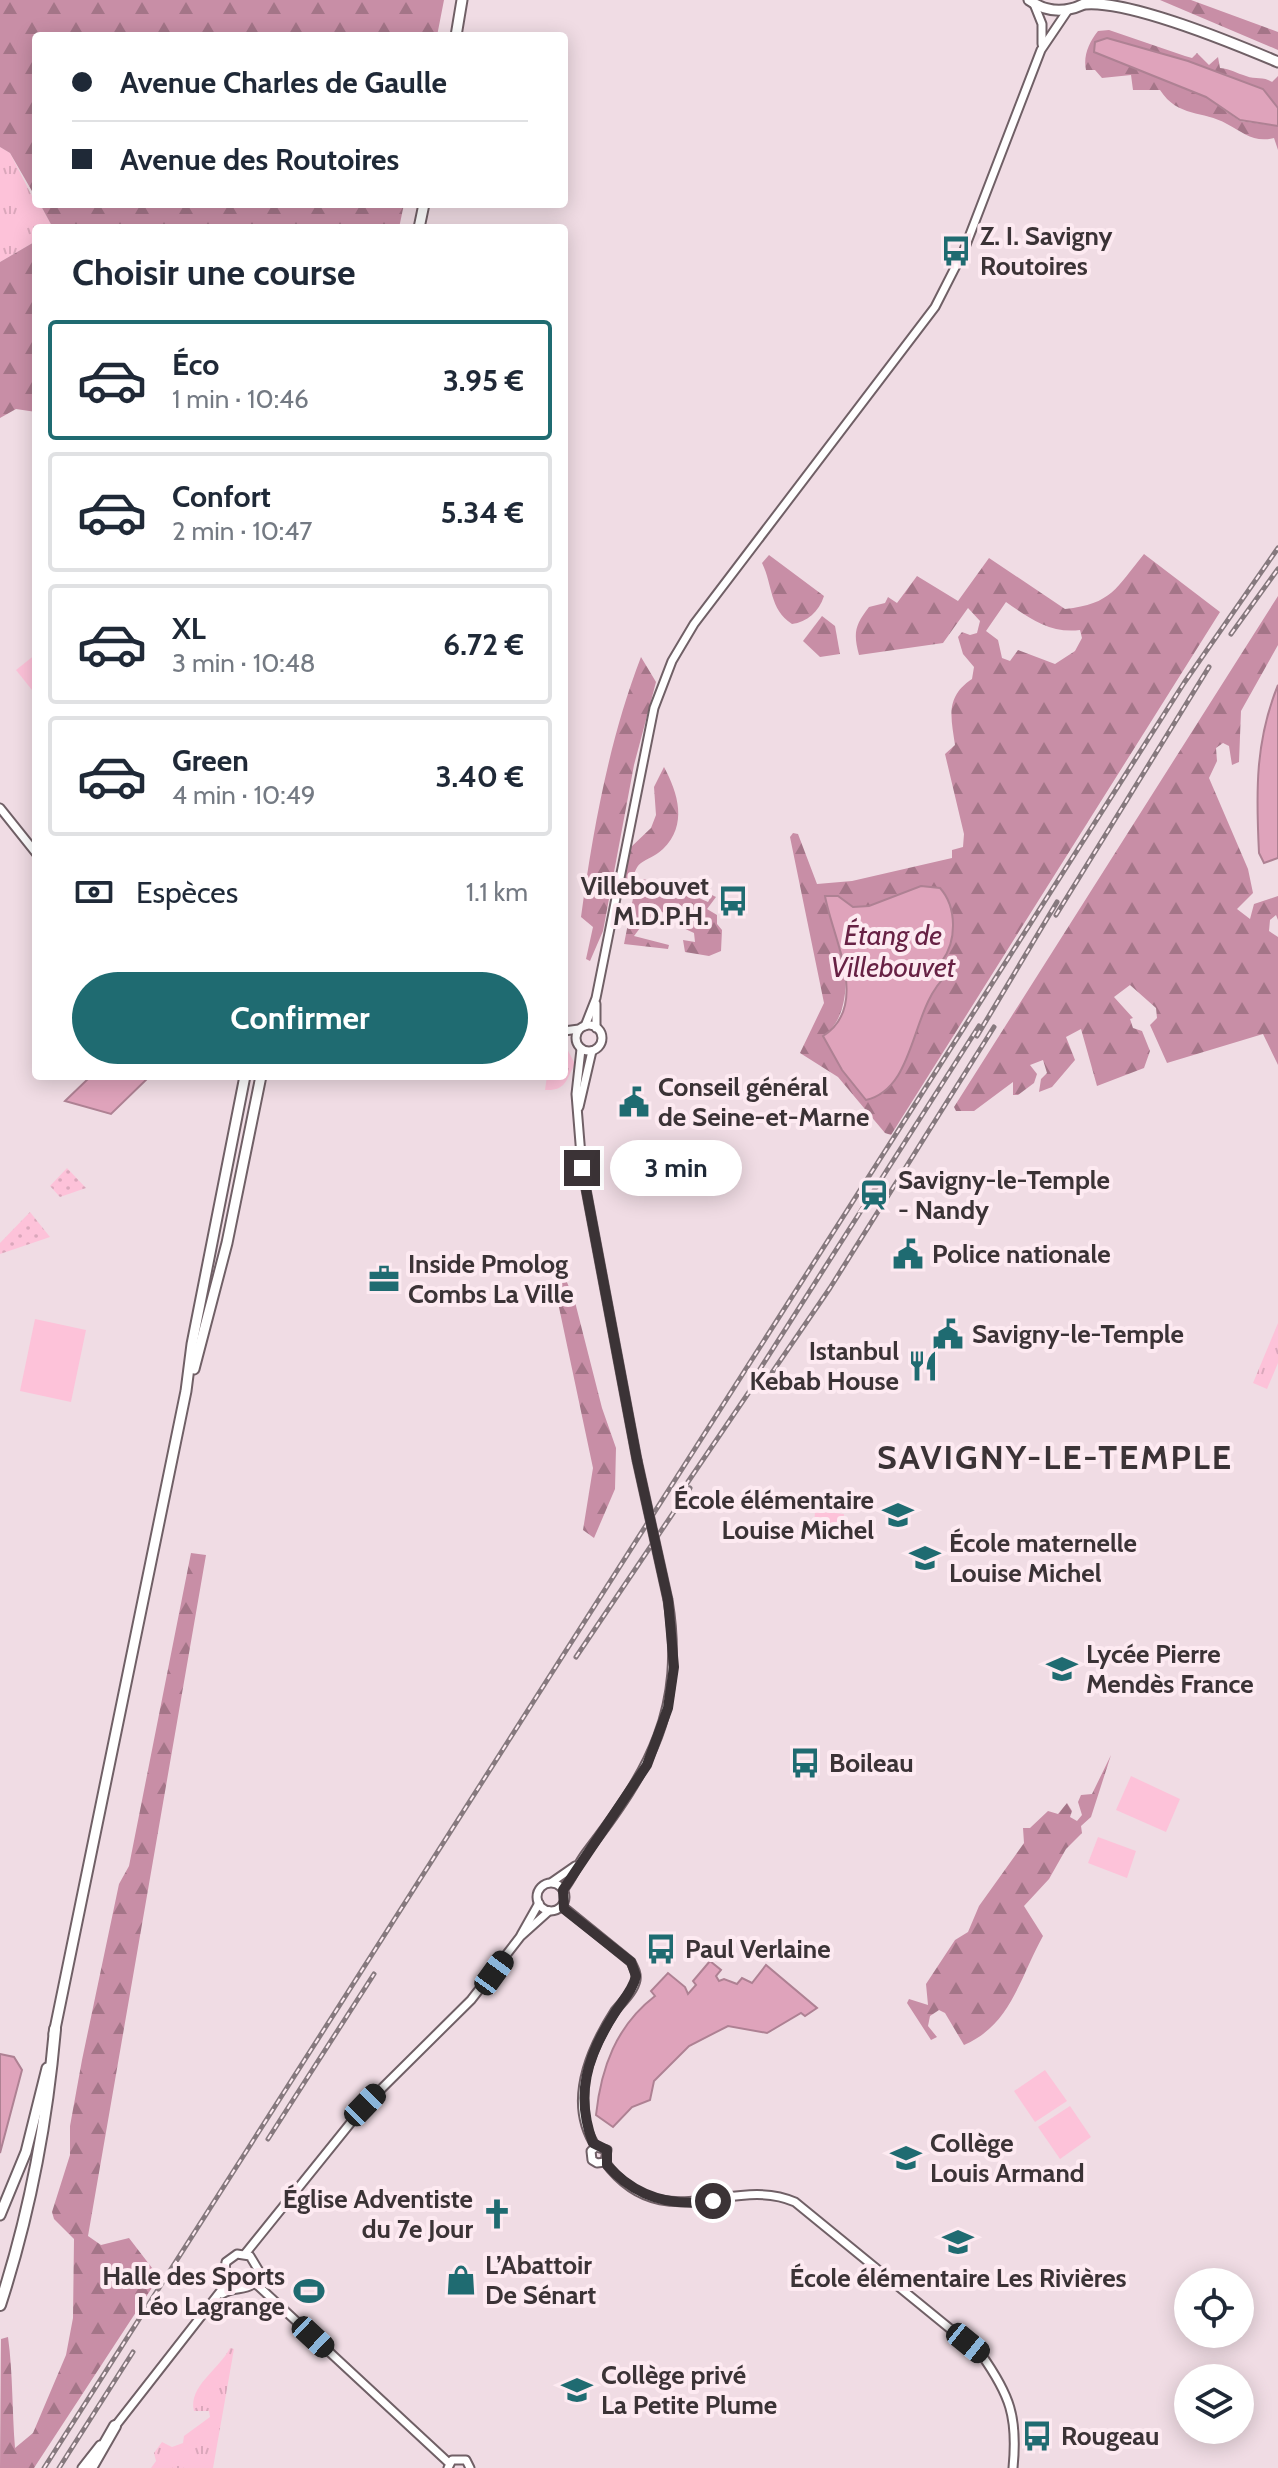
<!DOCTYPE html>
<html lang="fr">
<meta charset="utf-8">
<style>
body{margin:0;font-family:Cabin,sans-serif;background:#f2f2f3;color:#1f2937;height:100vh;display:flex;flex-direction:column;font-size:30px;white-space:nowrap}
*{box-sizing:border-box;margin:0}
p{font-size:26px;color:#747a83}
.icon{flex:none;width:44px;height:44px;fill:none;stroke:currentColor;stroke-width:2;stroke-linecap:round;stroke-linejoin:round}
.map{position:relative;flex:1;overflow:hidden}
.sheet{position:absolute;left:32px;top:224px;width:536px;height:856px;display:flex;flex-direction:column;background:#fff;border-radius:8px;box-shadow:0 4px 20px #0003}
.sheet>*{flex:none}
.banner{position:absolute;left:32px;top:32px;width:536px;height:176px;border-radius:8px;box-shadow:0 4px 20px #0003;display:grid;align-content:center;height:176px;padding:0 40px;background:#fff}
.controls{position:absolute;left:1174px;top:2268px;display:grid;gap:16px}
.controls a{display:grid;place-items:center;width:80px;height:80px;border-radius:50%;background:#fff;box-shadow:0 4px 20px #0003;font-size:40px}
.end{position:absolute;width:36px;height:36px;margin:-18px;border:10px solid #3b3336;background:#fff;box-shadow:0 0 0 4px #fff}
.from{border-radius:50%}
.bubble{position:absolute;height:56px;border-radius:28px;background:#fff;box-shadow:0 4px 20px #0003;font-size:26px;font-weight:700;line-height:56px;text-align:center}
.car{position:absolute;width:24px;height:48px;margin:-24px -12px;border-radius:10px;box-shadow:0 0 6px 2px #0007;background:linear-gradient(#222 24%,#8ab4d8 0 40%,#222 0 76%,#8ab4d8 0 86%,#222 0)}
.banner b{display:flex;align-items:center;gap:28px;height:76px;font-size:30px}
.banner b+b{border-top:2px solid #e0e1e3}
.banner i{width:20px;height:20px;background:#1f2937}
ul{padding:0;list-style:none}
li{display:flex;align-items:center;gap:24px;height:120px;margin:0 16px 12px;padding:0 24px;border:4px solid #e0e1e3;border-radius:8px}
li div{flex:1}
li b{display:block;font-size:30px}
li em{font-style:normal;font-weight:700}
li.selected{border-color:#1f6b71}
li>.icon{width:72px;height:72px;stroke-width:1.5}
h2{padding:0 40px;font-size:36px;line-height:96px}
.pay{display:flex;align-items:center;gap:20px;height:88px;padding:0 40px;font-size:30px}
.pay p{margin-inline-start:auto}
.action{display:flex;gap:16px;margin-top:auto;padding:16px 40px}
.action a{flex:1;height:92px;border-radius:48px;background:#1f6b71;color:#fff;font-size:32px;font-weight:700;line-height:92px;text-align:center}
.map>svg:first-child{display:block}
.grass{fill:url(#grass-tufts)}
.forest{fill:url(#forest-firs);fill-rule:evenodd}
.garden{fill:url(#garden-dots)}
.pitch{fill:#fdc2d9}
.water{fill:#dfa3bb;stroke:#ae8193;stroke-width:2}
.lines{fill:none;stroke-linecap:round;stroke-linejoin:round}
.minor-casing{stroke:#706066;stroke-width:11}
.major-casing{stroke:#706066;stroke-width:13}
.highway-casing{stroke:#706066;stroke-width:14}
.minor{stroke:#fff;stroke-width:7}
.major{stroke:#fff;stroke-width:9}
.highway{stroke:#fff;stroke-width:10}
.rail-casing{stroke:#86797e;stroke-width:5}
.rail{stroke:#fdeaf1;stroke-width:2;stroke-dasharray:6;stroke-linecap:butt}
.minor-bridge-casing{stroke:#706066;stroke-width:11;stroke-linecap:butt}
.minor-bridge{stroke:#fff;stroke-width:7}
.route{stroke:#3b3336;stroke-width:10}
.labels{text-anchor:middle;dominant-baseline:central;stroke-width:8;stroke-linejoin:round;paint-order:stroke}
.poi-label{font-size:26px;font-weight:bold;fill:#3b3336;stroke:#fdeaf1;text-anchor:start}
.water-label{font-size:28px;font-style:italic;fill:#672144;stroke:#fdeaf1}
.district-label{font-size:34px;font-weight:bold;letter-spacing:2px;fill:#3b3336;stroke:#fdeaf1}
</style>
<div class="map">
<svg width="1278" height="2468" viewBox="0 0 1278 2468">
<defs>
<pattern id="grass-tufts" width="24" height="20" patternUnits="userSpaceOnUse" patternTransform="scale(2)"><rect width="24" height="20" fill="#fdc2d9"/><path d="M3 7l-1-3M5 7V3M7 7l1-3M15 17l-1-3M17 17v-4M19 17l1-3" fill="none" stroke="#daa7bb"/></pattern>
<pattern id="forest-firs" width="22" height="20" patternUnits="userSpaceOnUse" patternTransform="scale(2)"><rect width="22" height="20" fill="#c88ea6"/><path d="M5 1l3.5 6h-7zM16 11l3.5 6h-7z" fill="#a47588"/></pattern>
<pattern id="garden-dots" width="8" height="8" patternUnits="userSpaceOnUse" patternTransform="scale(2)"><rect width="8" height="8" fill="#fdc2d9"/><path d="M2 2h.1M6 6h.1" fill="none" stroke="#daa7bb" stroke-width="1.8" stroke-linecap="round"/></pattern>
</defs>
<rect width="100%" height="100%" fill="#f0dce4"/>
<g class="grass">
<polygon points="0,147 10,153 36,204 40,204 53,228 36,228 36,241 0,262"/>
<path d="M564 1043 575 1064C566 1080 566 1091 545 1090L547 1076H564Z"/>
<polygon points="1278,1323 1278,1363 1267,1389 1253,1383"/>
<path d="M230 2348 234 2349 213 2468H151L156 2461 154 2453 162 2442 172 2447 183 2443 184 2436 210 2417 209 2411H194C188 2386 219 2370 230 2348Z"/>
</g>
<g class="forest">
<polygon points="0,0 444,0 437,36 36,36 36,198 10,153 0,147"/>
<polygon points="1160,0 1191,0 1278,32 1278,50"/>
<path d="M1109 30 1185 56 1192 58 1197 53 1209 65 1218 57 1220 68C1231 69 1236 73 1246 76 1256 80 1263 76 1272 82L1278 76V108L1263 89 1188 61 1108 38 1094 52 1206 97 1240 121 1278 126V150L1274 138C1254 143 1244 133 1227 124 1203 110 1178 118 1160 90H1133L1131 75 1102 78 1095 70H1086C1083 56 1089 42 1098 31Z"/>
<polygon points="40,204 404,204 399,228 53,228"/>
<polygon points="36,241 36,412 16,409 0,418 0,262"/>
<path d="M1144 554 1220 612 891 1135 885 1133 838 1077 800 1053 824 1003 790 837 793 833 798 834 817 884 852 881 952 858V850L963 847 964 834 945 754 955 745C951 717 945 697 972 679L974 667 963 654 958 637 962 632 970 635 977 633 980 621 968 608 943 643 859 655C853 633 855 625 869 607L885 603 888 597 897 603 917 576 958 601 989 558 1065 609C1112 604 1116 588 1144 554ZM1006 602C1029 618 1051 634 1080 630L1082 638 1075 651 1055 664 1018 650 1010 661 1002 658 998 640 986 631ZM921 886 942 961 923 1009 866 1100 842 1070 823 1036C861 1011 841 936 838 896L853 907 869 906Z"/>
<path d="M769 555 824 596C819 612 807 622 792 624 769 609 773 585 762 563Z"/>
<polygon points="1278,596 1278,645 1241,711 1239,762 1232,765 1229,746 1223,743 1216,748 1217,761 1209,778 1248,869 1253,893 1237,909 1250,919 1254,904 1278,896 1278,920 1276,915 1270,920 1269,931 1278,937 1278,1065 1263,1034 1167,1063 1150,1025 1157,1018 1156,1008 1130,985 1114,997 1133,1018 1130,1019 1133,1028 1142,1031 1150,1051 1144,1068 1097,1086 1081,1029 1066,1037 1075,1060 1052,1087 1039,1092 1041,1079 1047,1073 1043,1060 1030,1065 1037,1074 1034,1083 1018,1095 1013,1095 1013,1082 974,1111 956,1111 954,1107"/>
<polygon points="822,616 835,626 840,654 820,657 803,641"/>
<path d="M641 657 656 682 634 765 603 931 590 961 586 959 593 927 581 917C593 830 609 740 641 657Z"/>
<path d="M664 767C678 793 688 825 663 849 645 865 636 856 632 885L622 882 630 848 651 828 656 815 654 787Z"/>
<polygon points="637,878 699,890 699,898 708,902 712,895 716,897 707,909 717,915 717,924 722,930 721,951 709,956 685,952 683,940 695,942 694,933 679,926 686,911 678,903 670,916 652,907 654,920 646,920 634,936 669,945 668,949 624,944"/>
<polygon points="549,1260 558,1260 575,1302 602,1408 616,1448 615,1489 594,1538 583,1530 593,1468"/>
<path d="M191 1553 206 1555 88 2236 101 2245 129 2238 159 2277 34 2468H0L1 2339 8 2337C13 2374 12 2410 15 2448L33 2433 66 2355 73 2318 74 2239 54 2219 52 2212 70 2155V2126L82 2060 119 1884 129 1866Z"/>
<path d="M1111 1755 1091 1817 1081 1826 1082 1833 1066 1849 1049 1879 1024 1906 1043 1936C1020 1977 1011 2025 964 2045L945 2013 939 2010 930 2016 928 2026 937 2037 931 2040 907 2003 909 1999 928 2005 926 1984 955 1940 968 1932 979 1906 1024 1843 1023 1828H1030L1048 1811 1058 1814 1067 1803 1072 1811 1070 1817 1077 1821 1082 1815 1078 1802 1081 1795 1092 1794Z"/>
</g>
<g class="garden">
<polygon points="67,1168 86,1188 60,1197 50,1186"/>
<polygon points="30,1212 50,1237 0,1254 0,1243"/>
</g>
<g class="pitch">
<polygon points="36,654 36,695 16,670"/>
<polygon points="35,1319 86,1330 71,1402 20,1391"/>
<polygon points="815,1511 844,1514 842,1530 814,1528"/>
<polygon points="1131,1776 1180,1799 1166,1832 1116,1810"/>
<polygon points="1098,1837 1136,1851 1127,1878 1088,1863"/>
<polygon points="1045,2070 1067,2101 1035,2122 1014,2091"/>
<polygon points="1070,2106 1091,2137 1060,2159 1038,2127"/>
</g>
<g class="water">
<polygon points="1107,38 1188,61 1263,89 1278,108 1278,126 1240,120 1206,97 1094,52 1095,42"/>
<path d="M1278 685V858L1264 863 1259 853C1256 793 1255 741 1278 685Z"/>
<path d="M921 886 940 888C957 907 957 941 942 961L947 975C910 1007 917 1088 866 1100L842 1070 823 1036C871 1006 832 937 825 896H838L853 907 869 906Z"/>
<polygon points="91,1076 150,1076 111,1114 65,1101"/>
<path d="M710 1961 721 1970 716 1976 719 1981 724 1979 737 1984 742 1978 752 1983 766 1965 817 2008 805 2016 801 2013 767 2033 728 2026 689 2046 654 2081 650 2100 632 2107 613 2127 596 2115C601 2068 616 2026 655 1996L651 1991 668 1973 685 1987 688 1994 696 1985 693 1981Z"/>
<polygon points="0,2054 14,2057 22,2070 0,2153"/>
</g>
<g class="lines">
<g class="minor-casing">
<g id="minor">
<polyline points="1034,4 1042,24 1042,44"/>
<polyline points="0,808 36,853"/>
<polyline points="596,1004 596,1028"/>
<circle cx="589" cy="1038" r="13"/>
<polyline points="585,1026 596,998 654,708 672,661 694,624 935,307 964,250 1041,50 1068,10"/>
<polyline points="564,1031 579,1029"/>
<polyline points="581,1049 576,1094 582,1168 637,1460"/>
<polyline points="579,1107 592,1051"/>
<polyline points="552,1882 575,1866"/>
<circle cx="551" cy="1897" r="14"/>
<path d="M563 1890C572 1879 577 1865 586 1853 650 1770 686 1709 668 1600"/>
<path d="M562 1906 631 1962C634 1968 637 1973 636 1980 634 1991 622 2002 615 2011 590 2050 567 2103 596 2147"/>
<polyline points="521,1935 539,1903"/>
<polyline points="596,2147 591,2151 592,2160 597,2163 605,2162"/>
<polyline points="596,2147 607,2150 605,2162"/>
<path d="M605 2162C663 2240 732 2174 795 2202L981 2354C1010 2395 1018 2417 1013 2468"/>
<polyline points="245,2254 365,2105 471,2000 520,1937 549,1911"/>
<polyline points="255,2283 449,2463"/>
<path d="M222 2294C237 2284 255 2295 259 2271L250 2256 237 2254 226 2262 224 2276 234 2288"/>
<polyline points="113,2429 227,2283"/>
<polyline points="82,2468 100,2445"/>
<polyline points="448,2468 452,2460 466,2460 470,2468"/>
</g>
</g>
<g class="major-casing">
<g id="major">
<path d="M1029 0C1048 14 1070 13 1089 1"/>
<path d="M1085 4C1130 0 1233 43 1278 62"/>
<polyline points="456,36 462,0"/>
<polyline points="419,228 424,204"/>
<polyline points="194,1369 227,1243 261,1076"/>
<polyline points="54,2034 186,1391 192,1344 245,1076"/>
<polyline points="0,2215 26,2152 47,2068"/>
</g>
</g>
<g class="highway-casing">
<g id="highway">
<path d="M0 2305C29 2216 47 2122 55 2029"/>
<polyline points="91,2468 115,2426"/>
</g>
</g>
<use href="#minor" class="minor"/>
<use href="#major" class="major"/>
<use href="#highway" class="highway"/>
<g class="rail-casing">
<g id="rail">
<polyline points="1231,634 1278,569"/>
<polyline points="1056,915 1209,667"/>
<polyline points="977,1036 1057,902"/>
<polyline points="753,1380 979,1026"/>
<polyline points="760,1390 830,1288 994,1027"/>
<polyline points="679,1495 762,1373"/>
<polyline points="576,1657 690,1488"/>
<polyline points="268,2139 374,1974"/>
<polyline points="44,2468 1184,683 1278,548"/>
<polyline points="59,2468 133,2352"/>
</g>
</g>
<use href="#rail" class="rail"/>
<g class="minor-bridge-casing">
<polyline id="minor-bridge" points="637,1460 668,1600"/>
</g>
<use href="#minor-bridge" class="minor-bridge"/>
</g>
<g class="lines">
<path class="route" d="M582 1168 637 1460 668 1600 674 1667 668 1708 647 1765 563 1890 564 1909 631 1962 636 1976C633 1990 622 2001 614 2014 587 2056 575 2095 593 2143L607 2150V2165C635 2197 672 2207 713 2201"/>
</g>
<defs>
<g id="bus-bare" transform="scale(2.4)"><path d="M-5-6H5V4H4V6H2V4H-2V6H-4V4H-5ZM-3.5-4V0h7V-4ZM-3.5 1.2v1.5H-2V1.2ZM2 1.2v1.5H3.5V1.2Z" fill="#1f6b71" stroke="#fdeaf1" stroke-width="2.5" paint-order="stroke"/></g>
<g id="civic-bare" transform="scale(2.4)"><path d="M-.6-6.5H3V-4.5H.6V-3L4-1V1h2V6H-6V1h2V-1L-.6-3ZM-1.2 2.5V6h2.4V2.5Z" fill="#1f6b71" stroke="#fdeaf1" stroke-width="2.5" paint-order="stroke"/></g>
<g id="station-bare" transform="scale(2.4)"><path d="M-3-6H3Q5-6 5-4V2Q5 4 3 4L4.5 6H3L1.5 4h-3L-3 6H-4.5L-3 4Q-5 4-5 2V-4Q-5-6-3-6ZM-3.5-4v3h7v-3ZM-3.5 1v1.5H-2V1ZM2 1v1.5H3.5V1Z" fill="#1f6b71" stroke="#fdeaf1" stroke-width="2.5" paint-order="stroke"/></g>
<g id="office-bare" transform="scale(2.4)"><path d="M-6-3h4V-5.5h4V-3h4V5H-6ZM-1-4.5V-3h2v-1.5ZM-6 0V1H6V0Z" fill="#1f6b71" stroke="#fdeaf1" stroke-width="2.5" paint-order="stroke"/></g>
<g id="restaurant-bare" transform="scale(2.4)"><path d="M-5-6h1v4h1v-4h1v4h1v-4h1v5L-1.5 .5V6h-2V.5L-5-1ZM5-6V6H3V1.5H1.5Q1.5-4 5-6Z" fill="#1f6b71" stroke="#fdeaf1" stroke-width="2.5" paint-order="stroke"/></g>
<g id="school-bare" transform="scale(2.4)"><path d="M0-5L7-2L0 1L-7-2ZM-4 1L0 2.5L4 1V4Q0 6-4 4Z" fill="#1f6b71" stroke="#fdeaf1" stroke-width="2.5" paint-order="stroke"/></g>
<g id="church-bare" transform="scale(2.4)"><path d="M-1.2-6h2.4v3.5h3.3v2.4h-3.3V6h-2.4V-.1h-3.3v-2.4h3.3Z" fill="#1f6b71" stroke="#fdeaf1" stroke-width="2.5" paint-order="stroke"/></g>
<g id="shop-bare" transform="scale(2.4)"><path d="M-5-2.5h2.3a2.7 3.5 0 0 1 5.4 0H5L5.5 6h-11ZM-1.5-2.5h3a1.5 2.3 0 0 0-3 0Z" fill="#1f6b71" stroke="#fdeaf1" stroke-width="2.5" paint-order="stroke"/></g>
<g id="stadium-bare" transform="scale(2.4)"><path d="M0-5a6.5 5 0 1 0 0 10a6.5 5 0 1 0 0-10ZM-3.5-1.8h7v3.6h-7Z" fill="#1f6b71" stroke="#fdeaf1" stroke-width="2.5" paint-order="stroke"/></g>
</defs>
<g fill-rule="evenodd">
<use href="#bus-bare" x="956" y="251"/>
<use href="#bus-bare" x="733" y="901"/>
<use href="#civic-bare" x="634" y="1102"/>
<use href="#station-bare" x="874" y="1195"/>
<use href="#civic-bare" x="908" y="1254"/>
<use href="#office-bare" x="384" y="1279"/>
<use href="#civic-bare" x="948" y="1334"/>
<use href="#restaurant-bare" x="923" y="1366"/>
<use href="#school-bare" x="898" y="1515"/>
<use href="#school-bare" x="925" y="1558"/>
<use href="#school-bare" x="1062" y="1669"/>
<use href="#bus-bare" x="805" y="1763"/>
<use href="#bus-bare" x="661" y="1949"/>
<use href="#school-bare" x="906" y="2158"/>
<use href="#church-bare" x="497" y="2214"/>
<use href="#school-bare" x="958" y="2242"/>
<use href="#shop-bare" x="461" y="2280"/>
<use href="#stadium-bare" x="309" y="2291"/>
<use href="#school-bare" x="577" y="2390"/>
<use href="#bus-bare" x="1037" y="2436"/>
</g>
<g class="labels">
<g class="poi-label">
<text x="980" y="236">Z. I. Savigny<tspan x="980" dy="30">Routoires</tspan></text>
<text x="709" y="886" text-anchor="end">Villebouvet<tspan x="709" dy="30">M.D.P.H.</tspan></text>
<text x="658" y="1087">Conseil général<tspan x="658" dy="30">de Seine-et-Marne</tspan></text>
<text x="898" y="1180">Savigny-le-Temple<tspan x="898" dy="30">- Nandy</tspan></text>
<text x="932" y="1254">Police nationale</text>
<text x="408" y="1264">Inside Pmolog<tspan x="408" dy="30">Combs La Ville</tspan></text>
<text x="972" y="1334">Savigny-le-Temple</text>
<text x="899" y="1351" text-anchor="end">Istanbul<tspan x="899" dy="30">Kebab House</tspan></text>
<text x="874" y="1500" text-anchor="end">École élémentaire<tspan x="874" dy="30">Louise Michel</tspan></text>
<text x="949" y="1543">École maternelle<tspan x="949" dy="30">Louise Michel</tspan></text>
<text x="1086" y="1654">Lycée Pierre<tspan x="1086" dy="30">Mendès France</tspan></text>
<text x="829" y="1763">Boileau</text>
<text x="685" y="1949">Paul Verlaine</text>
<text x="930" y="2143">Collège<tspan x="930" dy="30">Louis Armand</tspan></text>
<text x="473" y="2199" text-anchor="end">Église Adventiste<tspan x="473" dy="30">du 7e Jour</tspan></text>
<text x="485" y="2265">L’Abattoir<tspan x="485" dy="30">De Sénart</tspan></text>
<text x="285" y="2276" text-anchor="end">Halle des Sports<tspan x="285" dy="30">Léo Lagrange</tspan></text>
<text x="958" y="2278" text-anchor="middle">École élémentaire Les Rivières</text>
<text x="601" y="2375">Collège privé<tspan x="601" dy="30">La Petite Plume</tspan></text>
<text x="1061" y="2436">Rougeau</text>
</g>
<g class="water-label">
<text x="893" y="935">Étang de<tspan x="893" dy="32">Villebouvet</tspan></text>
</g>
<g class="district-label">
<text x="1055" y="1457">SAVIGNY-LE-TEMPLE</text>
</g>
</g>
</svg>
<div class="controls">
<a><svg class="icon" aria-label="locate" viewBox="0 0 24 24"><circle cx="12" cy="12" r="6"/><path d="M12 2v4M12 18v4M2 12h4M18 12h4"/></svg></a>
<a><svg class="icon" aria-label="layers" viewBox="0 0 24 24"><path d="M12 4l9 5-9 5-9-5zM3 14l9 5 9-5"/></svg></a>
</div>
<i class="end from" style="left:713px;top:2201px"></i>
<i class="end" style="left:582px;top:1168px"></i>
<div class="bubble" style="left:610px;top:1140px;width:132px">3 min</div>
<i class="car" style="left:494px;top:1973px;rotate:36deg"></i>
<i class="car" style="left:365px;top:2105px;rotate:44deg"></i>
<i class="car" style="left:313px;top:2337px;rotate:133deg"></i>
<i class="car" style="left:968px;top:2343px;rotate:129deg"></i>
<div class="banner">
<b><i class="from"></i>Avenue Charles de Gaulle</b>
<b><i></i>Avenue des Routoires</b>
</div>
<section class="sheet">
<h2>Choisir une course</h2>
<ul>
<li class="selected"><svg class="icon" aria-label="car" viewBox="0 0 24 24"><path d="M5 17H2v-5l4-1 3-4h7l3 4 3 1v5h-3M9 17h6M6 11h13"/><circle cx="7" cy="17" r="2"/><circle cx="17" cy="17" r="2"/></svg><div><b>Éco</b><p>1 min · 10:46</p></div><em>3.95 €</em></li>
<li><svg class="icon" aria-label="car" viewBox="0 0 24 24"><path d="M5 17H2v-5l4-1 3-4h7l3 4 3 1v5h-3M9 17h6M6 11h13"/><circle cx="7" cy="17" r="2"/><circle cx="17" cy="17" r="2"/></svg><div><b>Confort</b><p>2 min · 10:47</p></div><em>5.34 €</em></li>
<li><svg class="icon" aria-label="car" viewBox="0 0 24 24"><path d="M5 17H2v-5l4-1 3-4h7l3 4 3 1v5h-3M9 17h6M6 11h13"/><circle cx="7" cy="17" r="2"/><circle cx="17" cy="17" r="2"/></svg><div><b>XL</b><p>3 min · 10:48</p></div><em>6.72 €</em></li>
<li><svg class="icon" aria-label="car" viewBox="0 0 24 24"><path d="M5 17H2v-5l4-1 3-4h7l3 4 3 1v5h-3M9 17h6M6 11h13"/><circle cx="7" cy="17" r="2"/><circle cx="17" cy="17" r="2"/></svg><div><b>Green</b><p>4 min · 10:49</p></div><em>3.40 €</em></li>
</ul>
<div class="pay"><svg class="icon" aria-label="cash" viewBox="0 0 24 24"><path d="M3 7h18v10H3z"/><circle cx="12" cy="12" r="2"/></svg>Espèces<p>1.1 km</p></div>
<div class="action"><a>Confirmer</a></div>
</section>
</div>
